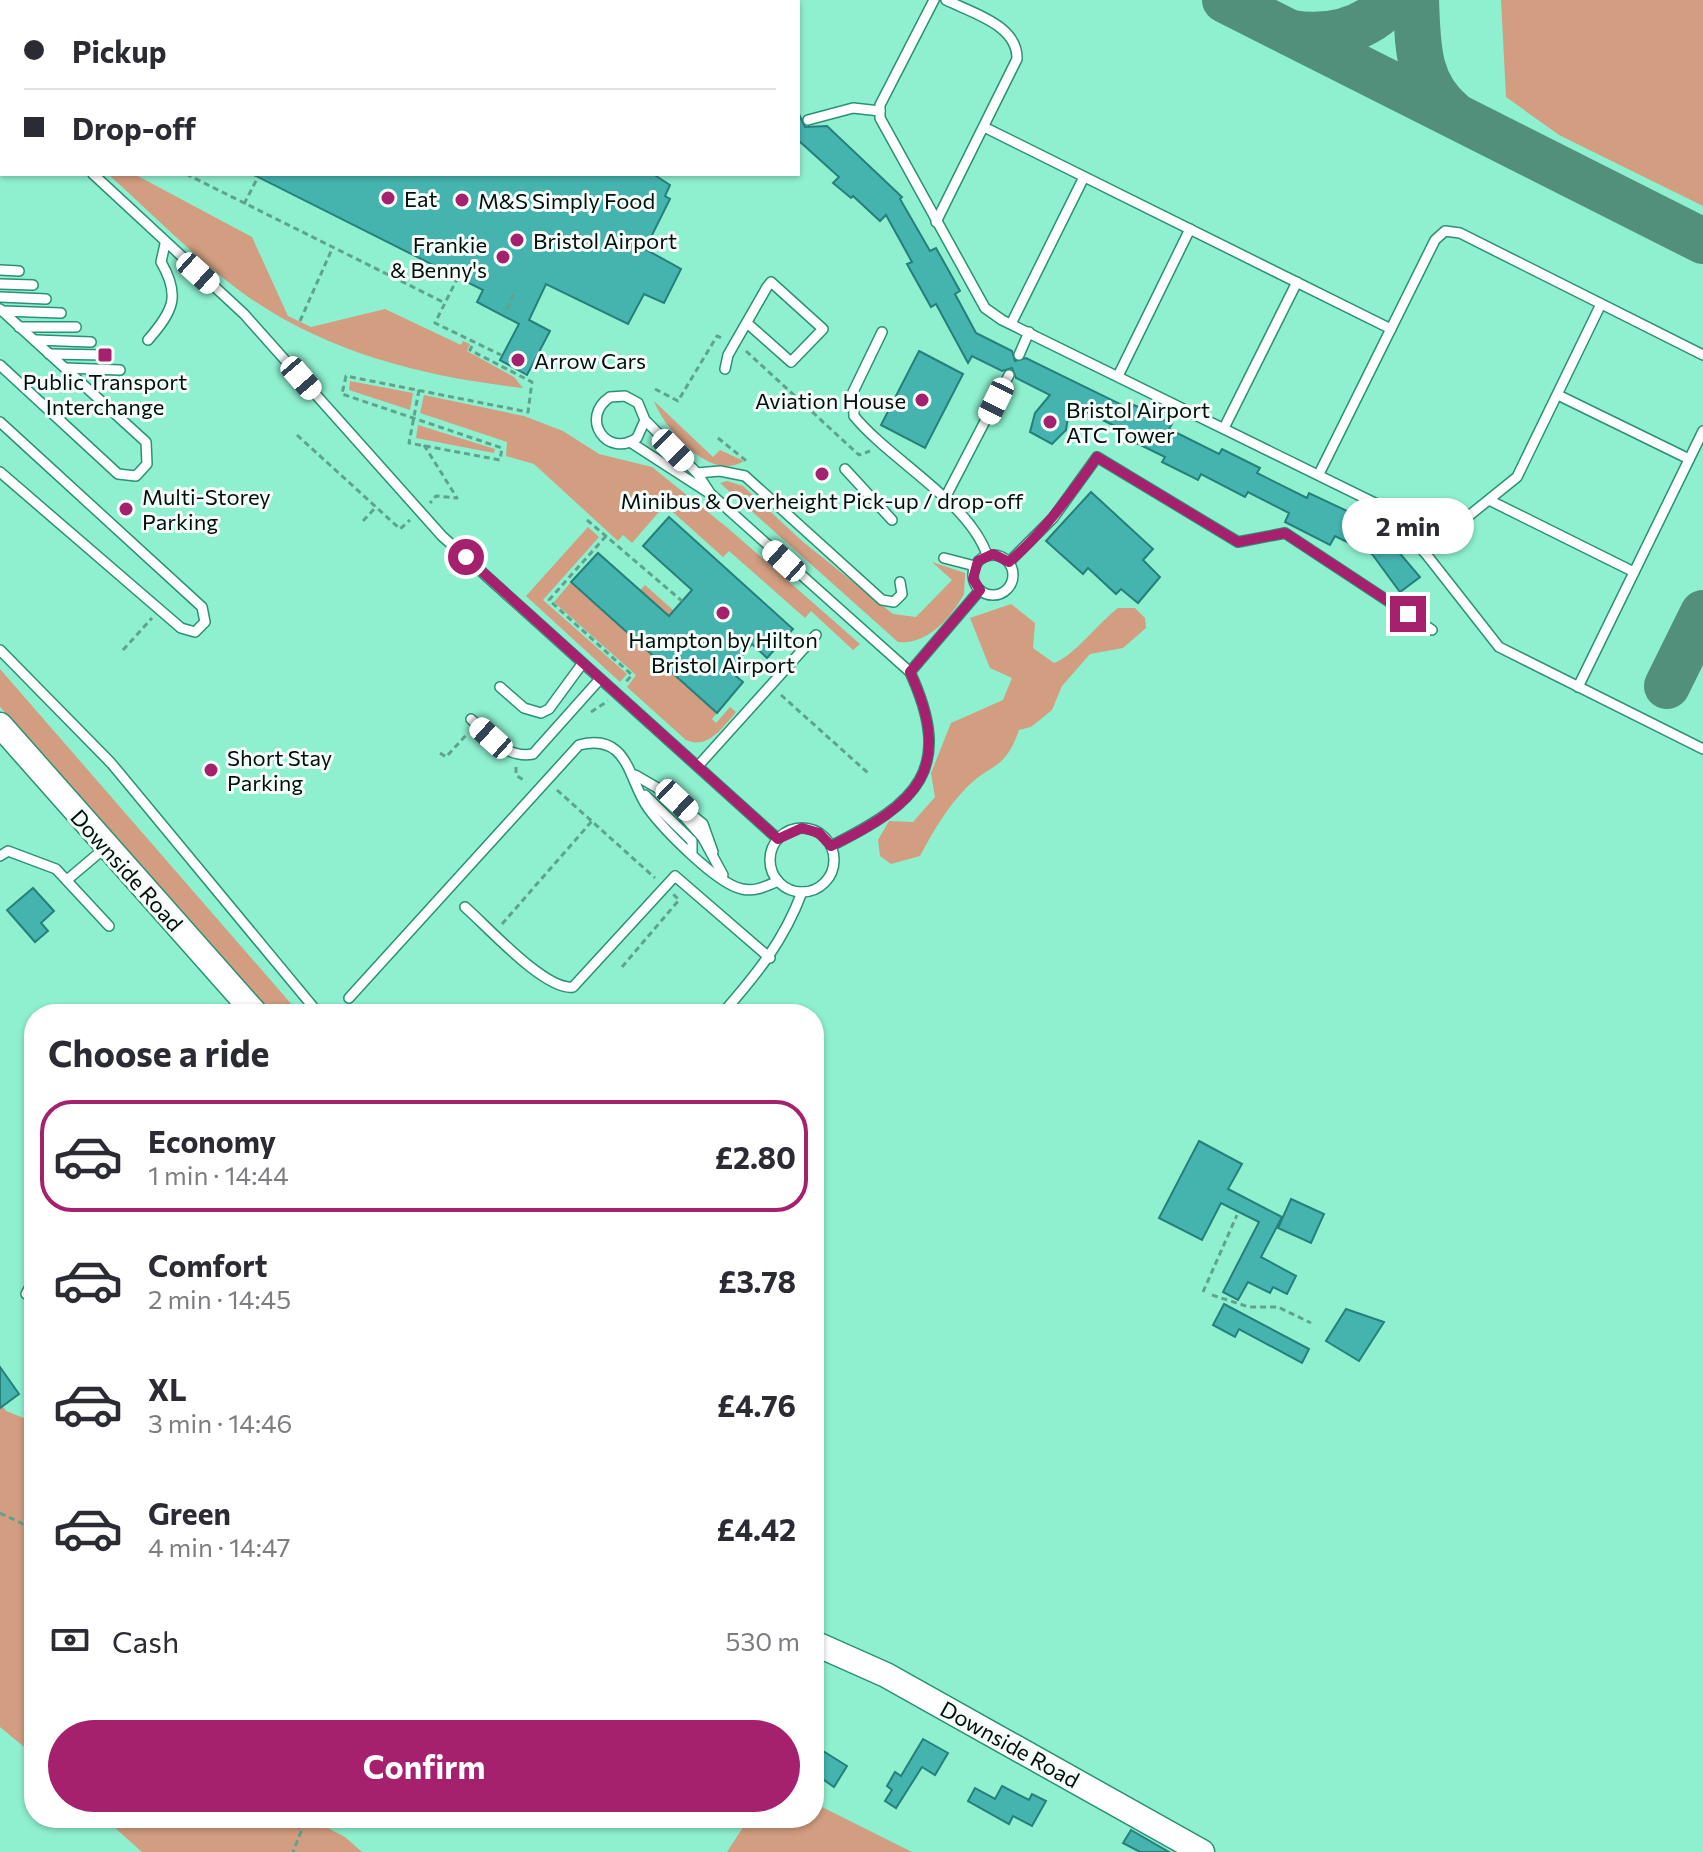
<!DOCTYPE html>
<meta charset="utf-8">
<style>
body{margin:0;font-family:Commissioner,sans-serif;background:#f7f7f7;color:#2b2b33;height:100vh;display:flex;flex-direction:column;font-size:30px;white-space:nowrap}
*{box-sizing:border-box;margin:0}
p{font-size:26px;color:#7c7c81}
.icon{flex:none;width:44px;height:44px;fill:none;stroke:currentColor;stroke-width:2;stroke-linecap:round;stroke-linejoin:round}
.map{position:relative;flex:1;overflow:hidden}
.drawer{position:absolute;left:24px;top:1004px;width:800px;height:824px;display:flex;flex-direction:column;background:#fff;border-radius:32px;box-shadow:0 2px 6px #0004}
.drawer>*{flex:none}
.banner{position:absolute;left:0px;top:0px;width:800px;height:176px;box-shadow:0 2px 6px #0004;display:grid;align-content:center;height:176px;padding:0 24px;background:#fff}
.end{position:absolute;width:36px;height:36px;margin:-18px;border:10px solid #a5216e;background:#fff;box-shadow:0 0 0 4px #fff}
.from{border-radius:50%}
.bubble{position:absolute;height:56px;border-radius:28px;background:#fff;box-shadow:0 2px 6px #0004;font-size:26px;font-weight:700;line-height:56px;text-align:center}
.car{position:absolute;width:24px;height:48px;margin:-24px -12px;border-radius:10px;box-shadow:0 0 6px 2px #0007;background:linear-gradient(#fff 24%,#345 0 40%,#fff 0 76%,#345 0 86%,#fff 0)}
.banner b{display:flex;align-items:center;gap:28px;height:76px;font-size:30px}
.banner b+b{border-top:2px solid #e1e1e2}
.banner i{width:20px;height:20px;background:#2b2b33}
ul{padding:0;list-style:none}
li{display:flex;align-items:center;gap:24px;height:112px;margin:0 16px 12px;padding:0 8px;border:4px solid transparent;border-radius:32px}
li div{flex:1}
li b{display:block;font-size:30px}
li em{font-style:normal;font-weight:700}
li.on{border-color:#a5216e}
li>.icon{width:72px;height:72px;stroke-width:1.5}
h2{padding:0 24px;font-size:36px;line-height:96px}
.pay{display:flex;align-items:center;gap:20px;height:88px;padding:0 24px;font-size:30px}
.pay p{margin-inline-start:auto}
.action{display:flex;gap:16px;margin-top:auto;padding:16px 24px}
.action a{flex:1;height:92px;border-radius:48px;background:#a5216e;color:#fff;font-size:32px;font-weight:700;line-height:92px;text-align:center}
.map>svg:first-child{display:block}
.green{fill:#d29d80}
.lines{fill:none;stroke-linecap:round;stroke-linejoin:round}
.taxiway{stroke:#52907c;stroke-width:46}
.building{fill:#45b4af;stroke:#257f7b;stroke-width:2}
.lane-casing{stroke:#299175;stroke-width:12}
.secondary-casing{stroke:#299175;stroke-width:27}
.path{stroke:#5ea38d;stroke-width:3;stroke-dasharray:6 4;stroke-linecap:butt}
.lane{stroke:#fff;stroke-width:9}
.secondary{stroke:#fff;stroke-width:24}
.route{stroke:#a5216e;stroke-width:10}
.poi-dot{fill:#a5216e;stroke:#f4fdfa;stroke-width:3}
.labels{text-anchor:middle;dominant-baseline:central;stroke-width:6;stroke-linejoin:round;paint-order:stroke}
.poi-label{font-size:22px;fill:#000f0a;stroke:#f4fdfa;text-anchor:start}
.street-label{font-size:22px;fill:#000f0a;stroke:#f4fdfa}
</style>
<div class="map">
<svg width="1703" height="1852" viewBox="0 0 1703 1852">
<rect width="100%" height="100%" fill="#8ff0d0"/>
<g class="green">
<polygon points="1501,0 1703,0 1703,206 1559,135 1506,97"/>
<path d="M108 174H134L252 237 288 316 311 327 385 309 461 345 463 341 470 344 467 351 514 377 523 388C416 376 312 349 227 281 185 248 148 210 108 174Z"/>
<polygon points="350,381 413,393 410,410 349,390"/>
<polygon points="424,395 524,416 563,431 599,454 652,467 729,529 860,644 853,650 811,611 805,618 729,551 723,557 665,505 632,543 623,535 618,541 534,464 506,456 507,442 420,413"/>
<path d="M654 401 713 457 720 450 744 461C710 483 664 428 654 401Z"/>
<polygon points="418,425 495,449 494,453 416,438"/>
<path d="M727 481 743 486 802 541 893 614 916 617 952 580 932 562 965 573 964 594C950 619 927 645 898 642L720 483Z"/>
<polygon points="588,527 599,537 543,600 627,674 620,682 526,596"/>
<path d="M571 582 717 713 712 719 716 723 730 707 736 712C723 727 708 750 686 740L627 687 636 675 554 602Z"/>
<polygon points="645,585 674,611 669,616 640,590"/>
<path d="M1011 604 1035 623 1033 648 1054 663C1073 657 1098 623 1118 608H1135L1145 618 1146 628 1123 648 1090 654 1062 686 1052 710 1031 727 1019 730C1005 771 992 762 966 788 946 809 934 830 920 856L891 864 880 856 878 840 889 821 913 822 935 797 931 773 951 723 1003 700 1012 678 990 668 970 618Z"/>
<polygon points="0,669 300,1014 269,1014 0,707"/>
<polygon points="0,1402 6,1411 34,1422 34,1755 0,1727"/>
<polygon points="814,1803 912,1852 727,1852 749,1818 814,1818"/>
<polygon points="104,1818 309,1818 345,1837 362,1852 142,1852"/>
</g>
<g class="lines">
<g class="taxiway">
<polyline points="1225,0 1703,241"/>
<path d="M1416 0C1418 44 1416 82 1452 113"/>
<path d="M1291 33C1330 39 1366 31 1393 0"/>
<polyline points="1667,686 1703,613"/>
</g>
</g>
<g class="building">
<polygon points="798,112 805,127 827,126 902,197 900,199 930,251 936,248 960,291 955,294 976,333 1012,351 1015,361 1026,358 1132,410 1134,405 1172,424 1169,429 1219,454 1222,449 1260,468 1257,473 1307,498 1309,493 1347,511 1345,517 1386,537 1420,577 1400,592 1372,554 1335,536 1330,545 1285,522 1289,513 1248,492 1245,497 1201,474 1198,480 1162,462 1165,457 1120,435 1123,430 1076,407 1070,405 1066,430 1052,444 1030,432 1035,413 1050,395 1016,378 1012,368 1002,371 972,356 968,363 936,304 931,307 907,264 912,262 886,215 880,221 853,196 851,198 833,183 839,177 798,140"/>
<polygon points="252,174 653,174 670,185 665,196 670,199 645,249 681,269 664,303 644,294 628,324 546,284 529,320 550,331 527,375 500,360 519,324 477,302 483,290"/>
<polygon points="919,351 963,374 925,448 881,425"/>
<polygon points="1091,492 1153,549 1143,560 1160,577 1138,603 1121,589 1116,594 1088,568 1083,574 1046,541"/>
<polygon points="669,517 793,629 767,658 752,644 729,670 743,682 717,713 571,582 598,553 669,616 692,590 643,546"/>
<polygon points="33,888 54,911 41,923 48,931 35,942 7,910"/>
<polygon points="1199,1141 1242,1164 1228,1189 1282,1217 1261,1257 1296,1276 1287,1294 1273,1287 1270,1293 1248,1282 1238,1300 1223,1292 1259,1222 1221,1203 1202,1240 1159,1218"/>
<polygon points="1291,1199 1324,1214 1311,1243 1278,1228"/>
<polygon points="1224,1304 1309,1349 1302,1363 1239,1329 1235,1337 1213,1325"/>
<polygon points="1346,1309 1384,1322 1359,1361 1326,1341"/>
<polygon points="0,1367 19,1394 0,1408"/>
<polygon points="923,1739 948,1753 935,1775 922,1767 896,1808 885,1801 892,1790 887,1786 895,1772 901,1776"/>
<polygon points="823,1751 847,1766 834,1787 814,1773 814,1765"/>
<polygon points="1002,1786 1029,1800 1032,1794 1046,1801 1032,1826 1013,1816 1009,1824 968,1801 975,1788 995,1799"/>
<polygon points="1131,1830 1169,1852 1140,1852 1123,1843"/>
</g>
<g class="lines">
<g class="lane-casing">
<g id="lane">
<polyline points="335,0 339,2"/>
<polyline points="934,0 880,105 880,118 985,308 1002,320 1387,509 1404,526 1499,647 1703,749"/>
<polyline points="107,2 108,0"/>
<polyline points="654,2 655,0"/>
<polyline points="0,71 2,72"/>
<polyline points="0,102 2,103"/>
<polyline points="808,120 853,108 880,111"/>
<polyline points="984,127 1391,329"/>
<polyline points="93,174 244,314 442,536 778,839"/>
<path d="M936 222 1017 59C1018 25 972 13 946 0"/>
<polyline points="0,270 19,271"/>
<polyline points="0,284 33,285"/>
<polyline points="0,297 46,299"/>
<polyline points="0,309 146,442 147,464 136,476 118,474 0,365"/>
<polyline points="2,311 61,313"/>
<polyline points="1011,324 1084,177"/>
<polyline points="19,327 76,327"/>
<path d="M882 332 853 392 854 416C890 460 969 502 987 555"/>
<polyline points="35,340 91,342"/>
<path d="M148 340C173 311 181 296 161 262L165 244"/>
<polyline points="49,354 105,355"/>
<polyline points="1019,355 1029,332"/>
<polyline points="65,368 120,370"/>
<polyline points="725,369 728,355 767,287 771,282 823,329 791,362 747,323"/>
<polyline points="1118,376 1190,229"/>
<polyline points="1558,395 1689,459"/>
<path d="M645 420 637 438C607 459 579 418 610 397L625 396 638 403 645 420 697 473 710 493"/>
<polyline points="0,422 202,607 205,622 195,632 181,628 0,472"/>
<polyline points="1224,428 1297,282"/>
<path d="M630 442 712 495 910 672C955 770 917 803 831 846"/>
<polyline points="845,469 892,520"/>
<polyline points="697,473 720,471 745,476 882,600 894,602 902,594 900,582"/>
<polyline points="1319,474 1435,240 1445,231 1460,233 1703,355"/>
<polyline points="944,500 1009,375"/>
<polyline points="1491,501 1634,572"/>
<polyline points="1424,552 1517,477 1601,304"/>
<circle cx="993" cy="575" r="20"/>
<polyline points="944,558 975,566"/>
<polyline points="1009,562 1053,518 1097,457 1238,542 1285,533 1432,630"/>
<polyline points="0,650 111,763 319,1014"/>
<polyline points="910,672 980,590"/>
<polyline points="500,687 524,708 541,713 549,709 582,664"/>
<polyline points="1578,687 1703,431"/>
<path d="M471 719C489 736 506 759 533 754L600 679"/>
<polyline points="698,766 816,635"/>
<polyline points="635,775 661,790 703,838 723,875"/>
<polyline points="664,792 703,824 713,852"/>
<polyline points="645,795 692,841 692,852"/>
<circle cx="802" cy="860" r="32"/>
<polyline points="0,856 8,851 56,869 109,926"/>
<polyline points="67,880 106,847"/>
<path d="M465 907C487 926 545 991 573 987L675 876 770 958"/>
<path d="M349 998 579 745C629 732 628 780 648 808 664 830 717 884 742 889 756 892 766 886 778 881"/>
<path d="M722 1014C756 975 784 941 802 892"/>
<polyline points="26,1294 34,1279"/>
</g>
</g>
<g class="secondary-casing">
<g id="secondary">
<polyline points="0,725 256,1014"/>
<polyline points="814,1643 886,1675 1202,1852"/>
</g>
</g>
<g class="path">
<polyline points="186,174 445,303"/>
<polyline points="244,204 258,177"/>
<polyline points="458,277 435,323 501,355"/>
<polyline points="507,309 516,290"/>
<polyline points="300,321 332,249"/>
<polyline points="746,351 859,455 870,451"/>
<polyline points="655,389 678,401 717,336 722,338"/>
<polyline points="419,390 409,443 500,460 502,448 342,394 346,376 528,412 532,382 470,350 474,342"/>
<polyline points="297,435 400,529 410,520"/>
<polyline points="718,438 749,463"/>
<polyline points="424,445 457,498 436,496 430,503"/>
<polyline points="587,520 682,601"/>
<polyline points="363,521 376,507"/>
<polyline points="606,536 549,600 632,675 624,684"/>
<polyline points="123,650 152,618"/>
<polyline points="740,658 761,676"/>
<polyline points="781,695 868,773"/>
<polyline points="591,712 608,701"/>
<polyline points="440,753 446,757 468,733"/>
<polyline points="516,767 516,775 526,782"/>
<polyline points="557,790 655,878"/>
<polyline points="502,924 592,821"/>
<polyline points="622,967 679,900 673,894"/>
<polyline points="1203,1292 1237,1215"/>
<polyline points="1212,1295 1249,1307 1278,1307 1311,1323"/>
<polyline points="0,1513 21,1523 34,1536"/>
<polyline points="288,1818 302,1829 293,1852"/>
</g>
<use href="#lane" class="lane"/>
<use href="#secondary" class="secondary"/>
</g>
<g class="lines">
<path class="route" d="M466 557 778 839 802 828 819 833 831 846C917 804 955 770 910 672L980 590 973 579 978 561 993 554 1009 562C1044 532 1070 495 1097 457L1238 542 1285 533 1408 614"/>
</g>
<g class="poi-dot">
<circle cx="388" cy="198" r="8"/>
<circle cx="462" cy="200" r="8"/>
<circle cx="517" cy="240" r="8"/>
<circle cx="503" cy="257" r="8"/>
<rect x="97" y="347" width="16" height="16" rx="4"/>
<circle cx="518" cy="360" r="8"/>
<circle cx="922" cy="400" r="8"/>
<circle cx="1050" cy="422" r="8"/>
<circle cx="822" cy="474" r="8"/>
<circle cx="126" cy="509" r="8"/>
<circle cx="723" cy="613" r="8"/>
<circle cx="211" cy="770" r="8"/>
</g>
<g class="labels">
<g class="poi-label">
<text x="404" y="198">Eat</text>
<text x="478" y="200">M&amp;S Simply Food</text>
<text x="533" y="240">Bristol Airport</text>
<text x="487" y="244" text-anchor="end">Frankie<tspan x="487" dy="25">&amp; Benny's</tspan></text>
<text x="534" y="360">Arrow Cars</text>
<text x="105" y="381" text-anchor="middle">Public Transport<tspan x="105" dy="25">Interchange</tspan></text>
<text x="906" y="400" text-anchor="end">Aviation House</text>
<text x="1066" y="409">Bristol Airport<tspan x="1066" dy="25">ATC Tower</tspan></text>
<text x="142" y="496">Multi-Storey<tspan x="142" dy="25">Parking</tspan></text>
<text x="822" y="500" text-anchor="middle">Minibus &amp; Overheight Pick-up / drop-off</text>
<text x="723" y="639" text-anchor="middle">Hampton by Hilton<tspan x="723" dy="25">Bristol Airport</tspan></text>
<text x="227" y="757">Short Stay<tspan x="227" dy="25">Parking</tspan></text>
</g>
<g class="street-label">
<text transform="translate(127 870) rotate(48)">Downside Road</text>
<text transform="translate(1010 1744) rotate(29)">Downside Road</text>
</g>
</g>
</svg>
<i class="end from" style="left:466px;top:557px"></i>
<i class="end" style="left:1408px;top:614px"></i>
<div class="bubble" style="left:1342px;top:498px;width:132px">2 min</div>
<i class="car" style="left:198px;top:273px;rotate:132deg"></i>
<i class="car" style="left:301px;top:378px;rotate:139deg"></i>
<i class="car" style="left:996px;top:401px;rotate:206deg"></i>
<i class="car" style="left:673px;top:450px;rotate:135deg"></i>
<i class="car" style="left:784px;top:561px;rotate:312deg"></i>
<i class="car" style="left:491px;top:738px;rotate:312deg"></i>
<i class="car" style="left:677px;top:800px;rotate:133deg"></i>
<div class="banner">
<b><i class="from"></i>Pickup</b>
<b><i></i>Drop-off</b>
</div>
<section class="drawer">
<h2>Choose a ride</h2>
<ul>
<li class="on"><svg class="icon" aria-label="car" viewBox="0 0 24 24"><path d="M5 17H2v-5l4-1 3-4h7l3 4 3 1v5h-3M9 17h6M6 11h13"/><circle cx="7" cy="17" r="2"/><circle cx="17" cy="17" r="2"/></svg><div><b>Economy</b><p>1 min · 14:44</p></div><em>£2.80</em></li>
<li><svg class="icon" aria-label="car" viewBox="0 0 24 24"><path d="M5 17H2v-5l4-1 3-4h7l3 4 3 1v5h-3M9 17h6M6 11h13"/><circle cx="7" cy="17" r="2"/><circle cx="17" cy="17" r="2"/></svg><div><b>Comfort</b><p>2 min · 14:45</p></div><em>£3.78</em></li>
<li><svg class="icon" aria-label="car" viewBox="0 0 24 24"><path d="M5 17H2v-5l4-1 3-4h7l3 4 3 1v5h-3M9 17h6M6 11h13"/><circle cx="7" cy="17" r="2"/><circle cx="17" cy="17" r="2"/></svg><div><b>XL</b><p>3 min · 14:46</p></div><em>£4.76</em></li>
<li><svg class="icon" aria-label="car" viewBox="0 0 24 24"><path d="M5 17H2v-5l4-1 3-4h7l3 4 3 1v5h-3M9 17h6M6 11h13"/><circle cx="7" cy="17" r="2"/><circle cx="17" cy="17" r="2"/></svg><div><b>Green</b><p>4 min · 14:47</p></div><em>£4.42</em></li>
</ul>
<div class="pay"><svg class="icon" aria-label="cash" viewBox="0 0 24 24"><path d="M3 7h18v10H3z"/><circle cx="12" cy="12" r="2"/></svg>Cash<p>530 m</p></div>
<div class="action"><a>Confirm</a></div>
</section>
</div>
